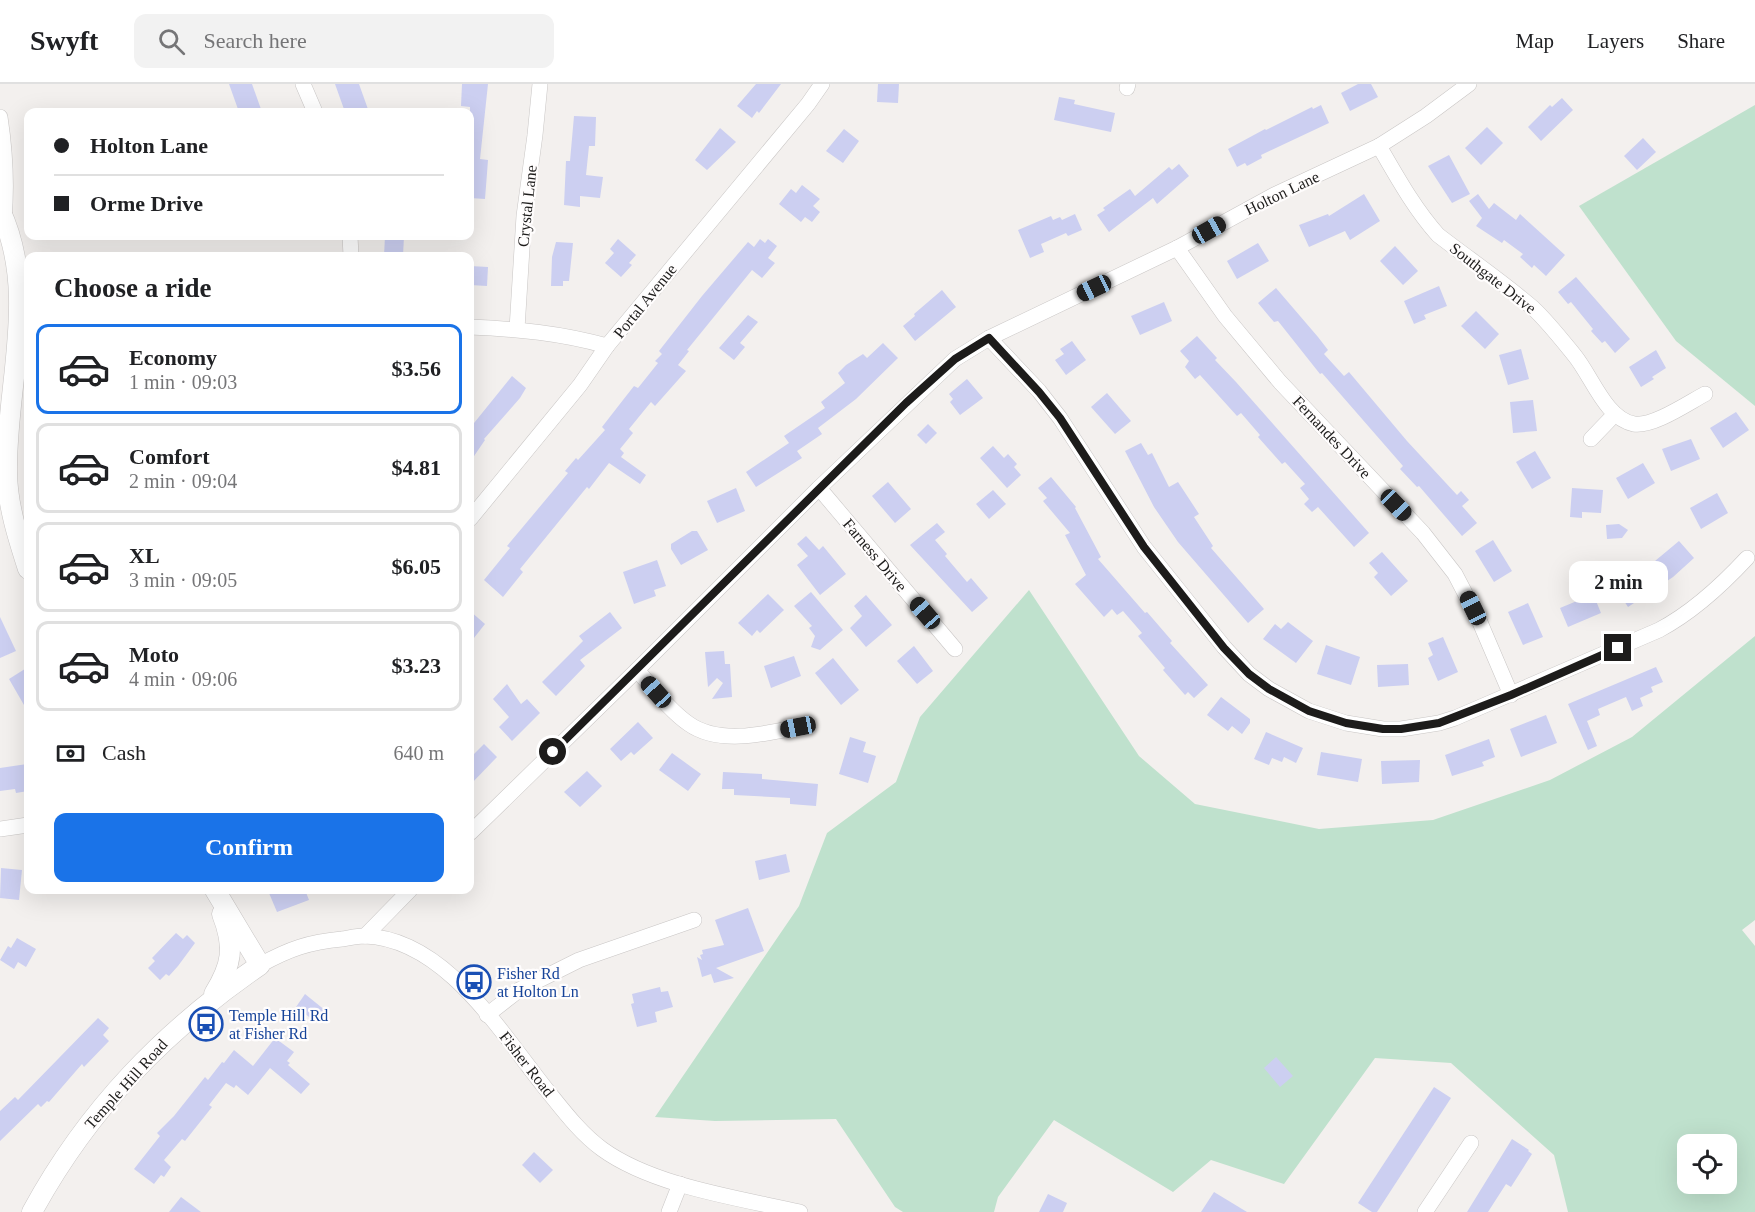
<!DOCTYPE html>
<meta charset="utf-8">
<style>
body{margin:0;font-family:"Times New Roman",serif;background:#f2f2f2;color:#202124;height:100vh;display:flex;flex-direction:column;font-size:22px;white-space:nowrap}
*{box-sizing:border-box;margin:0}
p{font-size:20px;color:#757577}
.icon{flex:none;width:33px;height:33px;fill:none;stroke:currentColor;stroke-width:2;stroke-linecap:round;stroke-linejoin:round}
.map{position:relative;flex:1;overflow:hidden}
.side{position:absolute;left:24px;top:168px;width:450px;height:642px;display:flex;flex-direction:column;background:#fff;border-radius:12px;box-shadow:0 6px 24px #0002}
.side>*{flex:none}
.top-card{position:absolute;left:24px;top:24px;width:450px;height:132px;border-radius:12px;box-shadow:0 6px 24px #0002;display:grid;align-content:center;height:132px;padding:0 30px;background:#fff}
.fabs{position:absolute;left:1677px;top:1050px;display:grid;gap:12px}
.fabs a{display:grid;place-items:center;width:60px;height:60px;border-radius:12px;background:#fff;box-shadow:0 6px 24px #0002;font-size:30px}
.end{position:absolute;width:27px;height:27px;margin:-14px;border:8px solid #1d1c1b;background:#fff;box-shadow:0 0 0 3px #fff}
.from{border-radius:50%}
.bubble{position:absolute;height:42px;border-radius:12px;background:#fff;box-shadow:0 6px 24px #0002;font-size:20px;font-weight:600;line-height:42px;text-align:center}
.car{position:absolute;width:18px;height:36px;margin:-18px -9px;border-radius:8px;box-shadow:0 0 4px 2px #0007;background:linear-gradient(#222 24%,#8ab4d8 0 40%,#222 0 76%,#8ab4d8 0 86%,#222 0)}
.top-card b{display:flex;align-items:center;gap:21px;height:57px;font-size:22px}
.top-card b+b{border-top:2px solid #e0e0e0}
.top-card i{width:15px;height:15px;background:#202124}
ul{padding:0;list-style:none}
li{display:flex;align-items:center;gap:18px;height:90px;margin:0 12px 9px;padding:0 18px;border:3px solid #e0e0e0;border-radius:12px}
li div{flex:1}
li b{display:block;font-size:22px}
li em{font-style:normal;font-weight:600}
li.active{border-color:#1a73e8}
li>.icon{width:54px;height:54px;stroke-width:1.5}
h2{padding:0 30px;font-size:27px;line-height:72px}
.pay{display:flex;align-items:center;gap:15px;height:66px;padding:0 30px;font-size:22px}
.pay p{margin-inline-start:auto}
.action{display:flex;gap:12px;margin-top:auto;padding:12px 30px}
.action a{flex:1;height:69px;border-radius:12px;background:#1a73e8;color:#fff;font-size:24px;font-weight:600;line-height:69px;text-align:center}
header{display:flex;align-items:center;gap:36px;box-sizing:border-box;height:84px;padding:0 30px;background:#fff;border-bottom:2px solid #e0e0e0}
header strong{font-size:28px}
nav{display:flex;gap:33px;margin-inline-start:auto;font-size:21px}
.search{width:420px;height:54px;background:#f2f2f2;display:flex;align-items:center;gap:15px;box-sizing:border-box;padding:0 21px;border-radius:12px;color:#757577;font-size:22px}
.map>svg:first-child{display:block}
.green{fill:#bfe1cd;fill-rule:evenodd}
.building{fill:#cccff1}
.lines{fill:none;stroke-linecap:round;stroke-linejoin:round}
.minor-casing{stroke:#c9c6c5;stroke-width:16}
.major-casing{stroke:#c9c6c5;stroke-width:21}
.minor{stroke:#fff;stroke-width:15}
.major{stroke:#fff;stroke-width:20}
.route{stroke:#1d1c1b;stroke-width:8}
.labels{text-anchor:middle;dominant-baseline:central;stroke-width:4.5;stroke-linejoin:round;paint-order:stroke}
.street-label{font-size:16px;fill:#1d1c1b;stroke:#fffdfd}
.transit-label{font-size:16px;fill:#164399;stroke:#fffdfd;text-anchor:start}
</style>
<header>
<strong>Swyft</strong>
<div class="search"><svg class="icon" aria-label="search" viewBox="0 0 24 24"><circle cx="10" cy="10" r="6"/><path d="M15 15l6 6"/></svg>Search here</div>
<nav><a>Map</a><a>Layers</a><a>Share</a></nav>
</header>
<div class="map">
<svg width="1755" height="1128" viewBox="0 0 1755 1128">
<rect width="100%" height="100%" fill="#f3f0ee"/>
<g class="green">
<polygon points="1755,21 1755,322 1676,257 1579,122"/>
<path d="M1029 506 1139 672 1195 720 1319 745 1433 736 1550 696 1632 653 1755 552V836L1742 846 1755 862V1128H1568L1554 1071 1451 979 1375 974 1284 1100 1211 1076 1173 1108 1054 1036 998 1113 994 1128H903L895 1123 836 1035 715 1037 655 1033 799 822 827 749 896 698 920 633ZM1688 1060H1726V1100H1688Z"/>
</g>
<g class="building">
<polygon points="229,0 252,0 262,28 239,28"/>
<polygon points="335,0 359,0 369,28 345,28"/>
<polygon points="462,0 488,0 480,75 488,76 485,115 470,114 470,23 461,22"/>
<polygon points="756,0 781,0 759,29 757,27 752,34 737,22"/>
<polygon points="878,0 899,0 898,19 877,18"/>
<polygon points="1358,0 1371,0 1378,13 1350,27 1341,9"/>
<polygon points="1059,13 1075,16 1074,20 1115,29 1111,48 1054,36"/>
<polygon points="1562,14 1573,26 1541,57 1528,43 1550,21 1552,23"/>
<polygon points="1321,21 1329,39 1261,71 1262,74 1247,82 1245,79 1237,83 1228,65 1265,45 1266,46 1312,23 1313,25"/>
<polygon points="574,32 596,33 595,62 589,62 586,91 603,93 600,114 580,112 580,123 564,121 566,77 570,77"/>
<polygon points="1487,43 1503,59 1481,81 1465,64"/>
<polygon points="720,44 736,58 707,86 695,76"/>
<polygon points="844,45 859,57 843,79 826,67"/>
<polygon points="1643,54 1656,68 1637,86 1624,72"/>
<polygon points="1449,71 1470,110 1452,119 1428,82"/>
<polygon points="1179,80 1189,92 1157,120 1153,114 1109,148 1097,131 1105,126 1103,124 1130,105 1135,112 1169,83 1172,86"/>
<polygon points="802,101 820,115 813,122 820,128 812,138 805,133 801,138 779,120 791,105 796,109"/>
<polygon points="1364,110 1380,137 1350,156 1345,147 1309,163 1299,141 1328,130 1329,132"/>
<polygon points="1478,110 1489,125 1494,119 1516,136 1520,130 1565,171 1546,192 1534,181 1532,184 1520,173 1523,170 1504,156 1502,159 1476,142 1482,134 1469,117"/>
<polygon points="1075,130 1082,146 1068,152 1066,149 1041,160 1044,168 1030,174 1018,146 1051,132 1053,136 1060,133 1062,136"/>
<polygon points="385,152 404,152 403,172 384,172"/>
<polygon points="618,155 636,171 629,179 632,181 621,193 605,179 614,169 610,165"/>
<polygon points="760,155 765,159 768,155 777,162 768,174 775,179 762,194 752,186 687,266 689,267 678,281 686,287 655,322 651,318 629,345 633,349 620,365 624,369 621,373 646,391 640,400 609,379 589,405 587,403 520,485 523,488 503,513 484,496 510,464 507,462 568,389 565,387 576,374 578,376 605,346 602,343 623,316 634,302 638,304 658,279 655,277 662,270 659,267 702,212 748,158 754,163"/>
<polygon points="556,158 573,159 569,197 563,197 563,202 551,202 552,173"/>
<polygon points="1258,159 1269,177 1237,195 1227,177"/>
<polygon points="1395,162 1418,187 1403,201 1380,177"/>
<polygon points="470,182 488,183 487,202 470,201"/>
<polygon points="1576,193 1630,255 1615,269 1605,257 1602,259 1591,247 1593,245 1571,218 1568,220 1558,208"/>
<polygon points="1439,202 1447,222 1424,231 1426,235 1414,240 1404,217"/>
<polygon points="1276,204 1318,253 1328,266 1324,270 1344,292 1349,288 1407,357 1457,411 1461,407 1469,416 1462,422 1477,439 1462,452 1419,402 1417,403 1400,385 1403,382 1322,289 1320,290 1278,237 1274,238 1258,219"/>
<polygon points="942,206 956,223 915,257 903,242 915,232 914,230"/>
<polygon points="1164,218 1172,237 1140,251 1131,232"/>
<polygon points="1476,227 1499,250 1485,265 1461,242"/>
<polygon points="748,231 758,238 740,259 745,263 734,276 719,264"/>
<polygon points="1197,252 1217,274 1215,276 1236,298 1369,449 1354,463 1318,423 1312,428 1304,420 1309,415 1300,404 1305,400 1285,378 1282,380 1258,353 1260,351 1241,329 1237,332 1200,291 1195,295 1185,283 1189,277 1180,267"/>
<polygon points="1072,257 1086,276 1066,291 1055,276 1064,270 1060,265"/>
<polygon points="883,259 898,274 856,315 818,344 822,350 797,367 802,374 756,403 746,388 789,359 784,352 825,324 821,318 845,299 838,289 846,281 863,270 867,274"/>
<polygon points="1521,265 1529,295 1508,301 1499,271"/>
<polygon points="1656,266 1666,284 1652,293 1654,295 1641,303 1629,283"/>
<polygon points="512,292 526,304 520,314 484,355 485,356 470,378 470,344"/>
<polygon points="967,295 983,314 960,331 950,318 953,315 949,310"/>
<polygon points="1107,309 1131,337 1115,350 1091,323"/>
<polygon points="1533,316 1537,347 1513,349 1510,318"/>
<polygon points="1736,328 1749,346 1723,364 1710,344"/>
<polygon points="928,340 937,349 926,360 917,351"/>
<polygon points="1691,355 1700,375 1671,387 1662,365"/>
<polygon points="1141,359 1148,371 1152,369 1169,403 1178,398 1199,430 1194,433 1213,462 1211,464 1264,525 1248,539 1178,458 1154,423 1125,367"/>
<polygon points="993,362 1004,374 1008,370 1017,380 1014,383 1021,391 1007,404 980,374"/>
<polygon points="1535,367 1551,394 1532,405 1516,378"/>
<polygon points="1643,379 1655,399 1628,415 1616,394"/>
<polygon points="1051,393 1076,423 1075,424 1101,473 1098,475 1145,529 1147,528 1172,557 1170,559 1208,601 1194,614 1188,608 1185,611 1163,586 1165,584 1138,552 1142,549 1123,527 1117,531 1112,525 1104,533 1075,500 1086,491 1065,451 1070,449 1043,417 1047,414 1038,404"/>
<polygon points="888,398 911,425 895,439 872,412"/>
<polygon points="736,404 745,427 717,439 707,417"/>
<polygon points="1572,404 1603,406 1601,429 1582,428 1582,434 1570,433"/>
<polygon points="993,406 1006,420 989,435 976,420"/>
<polygon points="1717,409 1728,429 1701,445 1690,424"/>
<polygon points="937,439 945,448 935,456 947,470 945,472 967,498 971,494 988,514 972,528 910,461"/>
<polygon points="1619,440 1628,446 1622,454 1607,455 1606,441"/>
<polygon points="692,447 697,447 708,466 681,481 671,465 671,460"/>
<polygon points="806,452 819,466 823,462 846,490 820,511 797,481 808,472 797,460"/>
<polygon points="1493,456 1512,487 1494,498 1475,467"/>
<polygon points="1679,457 1694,474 1673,493 1628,523 1615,503 1649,482"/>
<polygon points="1382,468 1408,497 1391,512 1374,493 1378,489 1369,479"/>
<polygon points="657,476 666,502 654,506 656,512 634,520 623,488"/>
<polygon points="811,508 843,546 820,566 811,563 815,552 809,544 812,542 794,522"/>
<polygon points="768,510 784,526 760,549 757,546 752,552 738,539"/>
<polygon points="866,511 892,541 866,563 850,544 862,532 854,522"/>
<polygon points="1589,512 1594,512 1601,529 1568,543 1560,524"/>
<polygon points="1528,519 1543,553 1523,561 1508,528"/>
<polygon points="470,527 485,540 470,559"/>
<polygon points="610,528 622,544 580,576 585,582 556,612 542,598 583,557 579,552"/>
<polygon points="0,533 16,567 0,574"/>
<polygon points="1288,538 1313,557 1296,579 1263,555 1275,540 1281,545"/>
<polygon points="1443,553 1458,588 1438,597 1428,574 1433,571 1428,559"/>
<polygon points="1326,561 1360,573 1351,601 1317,590"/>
<polygon points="914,562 933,587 917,600 897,577"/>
<polygon points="724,567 725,580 730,580 732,613 712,615 723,599 717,594 708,603 705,568"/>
<polygon points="794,572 801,592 771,604 764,582"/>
<polygon points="833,574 859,606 841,621 815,589"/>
<polygon points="1408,580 1409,601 1378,603 1377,581"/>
<polygon points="28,583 28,628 9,595"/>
<polygon points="1656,583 1663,598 1651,603 1653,608 1640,614 1643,622 1632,627 1626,613 1598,625 1600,631 1587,637 1597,662 1588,666 1568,620"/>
<polygon points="507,600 521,620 527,615 540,629 512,657 499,643 509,633 493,615"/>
<polygon points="1221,613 1250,635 1250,639 1242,650 1232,642 1228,647 1207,631"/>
<polygon points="1546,631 1557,659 1521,673 1510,645"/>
<polygon points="638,638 653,654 634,671 631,668 621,677 610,665"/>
<polygon points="1266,648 1303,664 1296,679 1284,673 1282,678 1272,674 1269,681 1254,675"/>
<polygon points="850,653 866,658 863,668 876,672 868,699 839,690"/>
<polygon points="1489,655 1495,673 1482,678 1484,682 1452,692 1445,671"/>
<polygon points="484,660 497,673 470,701 470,674"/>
<polygon points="1321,668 1362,675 1358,698 1317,691"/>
<polygon points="672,669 701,690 688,707 659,686"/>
<polygon points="1420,676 1419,698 1382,700 1381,677"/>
<polygon points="27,680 28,707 16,709 15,705 0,707 0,684"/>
<polygon points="587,687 602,702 580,723 564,708"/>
<polygon points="723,688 762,690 762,695 818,700 816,722 790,720 790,714 734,711 734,705 722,705"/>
<polygon points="786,770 790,788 759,796 755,777"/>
<polygon points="1,784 22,786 19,816 0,814"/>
<polygon points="278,806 305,806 309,816 277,828 269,809"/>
<polygon points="748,824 764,867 716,884 734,894 714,899 711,890 702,893 697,873 702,876 700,871 703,870 702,866 724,861 715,836"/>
<polygon points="176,849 183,855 187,851 195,859 178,882 169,892 166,890 160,896 148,884 155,877 152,874"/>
<polygon points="17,854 36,865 26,883 18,878 14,885 0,876 8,862 11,864"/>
<polygon points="660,903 661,908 668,907 673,923 655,928 657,938 637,943 631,920 634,919 632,910"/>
<polygon points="305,910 326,927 317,939 296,923"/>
<polygon points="98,934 109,944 103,951 109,957 84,983 82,980 49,1018 47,1017 41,1023 38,1020 0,1057 0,1027 15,1013 18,1016"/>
<polygon points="275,954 294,968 287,977 290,979 288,981 310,1000 301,1010 270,984 248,1011 236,1001 234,1004 226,999 209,1021 212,1023 185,1057 182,1055 164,1076 171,1083 164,1093 161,1091 154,1100 134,1085 160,1052 157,1049 174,1032 205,993 208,996 222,978 224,979 234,966 253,982"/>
<polygon points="1276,973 1293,992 1280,1003 1264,984"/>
<polygon points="1434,1003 1451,1014 1377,1128 1372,1128 1358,1119"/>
<polygon points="1512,1055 1529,1066 1528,1067 1532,1070 1511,1103 1506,1100 1488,1128 1467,1128"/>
<polygon points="534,1068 553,1086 540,1099 522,1081"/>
<polygon points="1214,1108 1247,1128 1201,1128"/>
<polygon points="1048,1110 1067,1119 1063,1128 1039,1128"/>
<polygon points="181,1113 201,1128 169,1128"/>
</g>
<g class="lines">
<g class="minor-casing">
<g id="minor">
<polyline points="303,0 315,28"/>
<polyline points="1127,4 1128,0"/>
<path d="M0 33C5 66 7 101 4 135"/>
<path d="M1379 62C1397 93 1414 124 1438 151 1469 175 1503 198 1533 224 1548 238 1562 256 1575 272 1592 293 1606 335 1634 340 1653 343 1688 319 1705 310"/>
<polyline points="350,152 351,172"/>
<polyline points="1177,164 1225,232 1280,298 1423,449 1455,490 1479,536 1511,611"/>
<path d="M470 243C517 245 561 249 607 262"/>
<polyline points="517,245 524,132 535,51 540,0"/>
<path d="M989 254 1039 307 1060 334 1144 463 1224 563 1249 590 1269 605 1309 627 1346 639 1383 645H1401L1439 639 1455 634 1659 546C1693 528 1721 502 1747 474"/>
<polyline points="1591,355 1615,330"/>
<polyline points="819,404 955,565"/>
<polyline points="470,435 580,301 607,262 808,20 822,0"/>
<path d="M637 586C653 604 669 626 689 640 719 661 765 650 798 643"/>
<polyline points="0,745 28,741"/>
<polyline points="470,749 637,586 819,404 955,275 989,254 1177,164 1274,111 1379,62 1426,32 1469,0"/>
<polyline points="365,852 410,806"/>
<path d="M260 881C289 865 309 858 342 855 349 854 357 852 364 852 445 854 501 949 546 1005 563 1026 580 1049 602 1065 653 1102 738 1114 800 1128"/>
<polyline points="487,931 519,906 579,876 694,836"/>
<polyline points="669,1128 680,1100"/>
<polyline points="1425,1128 1471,1059"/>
</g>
</g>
<g class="major-casing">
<g id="major">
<path d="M0 126C39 209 6 300 7 387 7 420 18 454 28 485"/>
<path d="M214 910C232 881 235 863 222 830"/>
<path d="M32 1128C88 1025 164 947 260 881L215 806"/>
</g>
</g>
<use href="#minor" class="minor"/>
<use href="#major" class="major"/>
</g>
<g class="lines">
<polyline class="route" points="553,668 906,319 955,275 989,254 1039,308 1060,334 1144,463 1224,564 1249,590 1269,605 1309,627 1346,639 1383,645 1401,645 1439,639 1511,611 1618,564"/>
</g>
<defs>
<g id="bus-ring" transform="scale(1.725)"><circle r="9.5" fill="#fffdfd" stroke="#1a4fb4" stroke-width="1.5"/><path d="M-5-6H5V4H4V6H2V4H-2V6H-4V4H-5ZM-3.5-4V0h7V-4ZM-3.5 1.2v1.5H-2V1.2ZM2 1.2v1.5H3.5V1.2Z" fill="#1a4fb4"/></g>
</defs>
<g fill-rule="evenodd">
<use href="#bus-ring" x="474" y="898"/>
<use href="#bus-ring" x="206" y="940"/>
</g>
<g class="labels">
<g class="street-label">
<text transform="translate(1282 109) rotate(-26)">Holton Lane</text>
<text transform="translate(527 122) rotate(-84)">Crystal Lane</text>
<text transform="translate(1493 194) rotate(38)">Southgate Drive</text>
<text transform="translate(645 217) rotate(-51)">Portal Avenue</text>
<text transform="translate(1332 353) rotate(47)">Fernandes Drive</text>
<text transform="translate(875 471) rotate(50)">Farness Drive</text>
<text transform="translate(527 980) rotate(52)">Fisher Road</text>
<text transform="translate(126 1000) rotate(-48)">Temple Hill Road</text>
</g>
<g class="transit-label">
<text x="497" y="889">Fisher Rd<tspan x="497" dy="18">at Holton Ln</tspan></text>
<text x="229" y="931">Temple Hill Rd<tspan x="229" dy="18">at Fisher Rd</tspan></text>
</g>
</g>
</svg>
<div class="fabs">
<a><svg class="icon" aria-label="locate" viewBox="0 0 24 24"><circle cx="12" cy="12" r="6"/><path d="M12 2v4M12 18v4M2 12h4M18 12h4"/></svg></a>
</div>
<i class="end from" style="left:553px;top:668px"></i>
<i class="end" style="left:1618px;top:564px"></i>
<div class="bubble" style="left:1569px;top:477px;width:99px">2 min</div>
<i class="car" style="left:1209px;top:146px;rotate:61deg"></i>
<i class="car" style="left:1094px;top:204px;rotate:245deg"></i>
<i class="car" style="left:1396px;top:421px;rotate:136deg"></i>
<i class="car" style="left:1473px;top:524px;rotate:334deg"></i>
<i class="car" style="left:925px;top:529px;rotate:319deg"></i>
<i class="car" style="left:656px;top:608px;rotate:318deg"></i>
<i class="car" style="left:798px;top:643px;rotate:259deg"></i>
<div class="top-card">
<b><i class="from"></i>Holton Lane</b>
<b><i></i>Orme Drive</b>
</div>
<section class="side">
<h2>Choose a ride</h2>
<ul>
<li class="active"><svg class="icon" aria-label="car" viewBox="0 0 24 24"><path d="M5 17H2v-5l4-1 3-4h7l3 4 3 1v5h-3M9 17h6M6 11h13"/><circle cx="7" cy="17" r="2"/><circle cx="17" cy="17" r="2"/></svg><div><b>Economy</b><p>1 min · 09:03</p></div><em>$3.56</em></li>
<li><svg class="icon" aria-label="car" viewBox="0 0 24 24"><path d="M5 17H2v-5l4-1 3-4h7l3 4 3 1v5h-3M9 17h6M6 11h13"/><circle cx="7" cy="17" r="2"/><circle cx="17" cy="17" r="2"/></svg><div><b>Comfort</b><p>2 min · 09:04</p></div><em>$4.81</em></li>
<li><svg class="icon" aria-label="car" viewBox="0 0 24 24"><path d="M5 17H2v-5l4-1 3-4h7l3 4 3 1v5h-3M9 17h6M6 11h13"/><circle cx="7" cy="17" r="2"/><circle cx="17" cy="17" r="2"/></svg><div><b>XL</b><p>3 min · 09:05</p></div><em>$6.05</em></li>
<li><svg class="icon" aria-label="car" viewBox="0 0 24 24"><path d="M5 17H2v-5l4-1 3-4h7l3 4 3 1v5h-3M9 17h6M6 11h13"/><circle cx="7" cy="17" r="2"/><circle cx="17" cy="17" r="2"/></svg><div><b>Moto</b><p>4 min · 09:06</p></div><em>$3.23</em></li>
</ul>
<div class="pay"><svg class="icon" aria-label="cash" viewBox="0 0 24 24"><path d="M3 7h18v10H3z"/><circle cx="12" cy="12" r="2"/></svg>Cash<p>640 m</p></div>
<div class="action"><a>Confirm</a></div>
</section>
</div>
